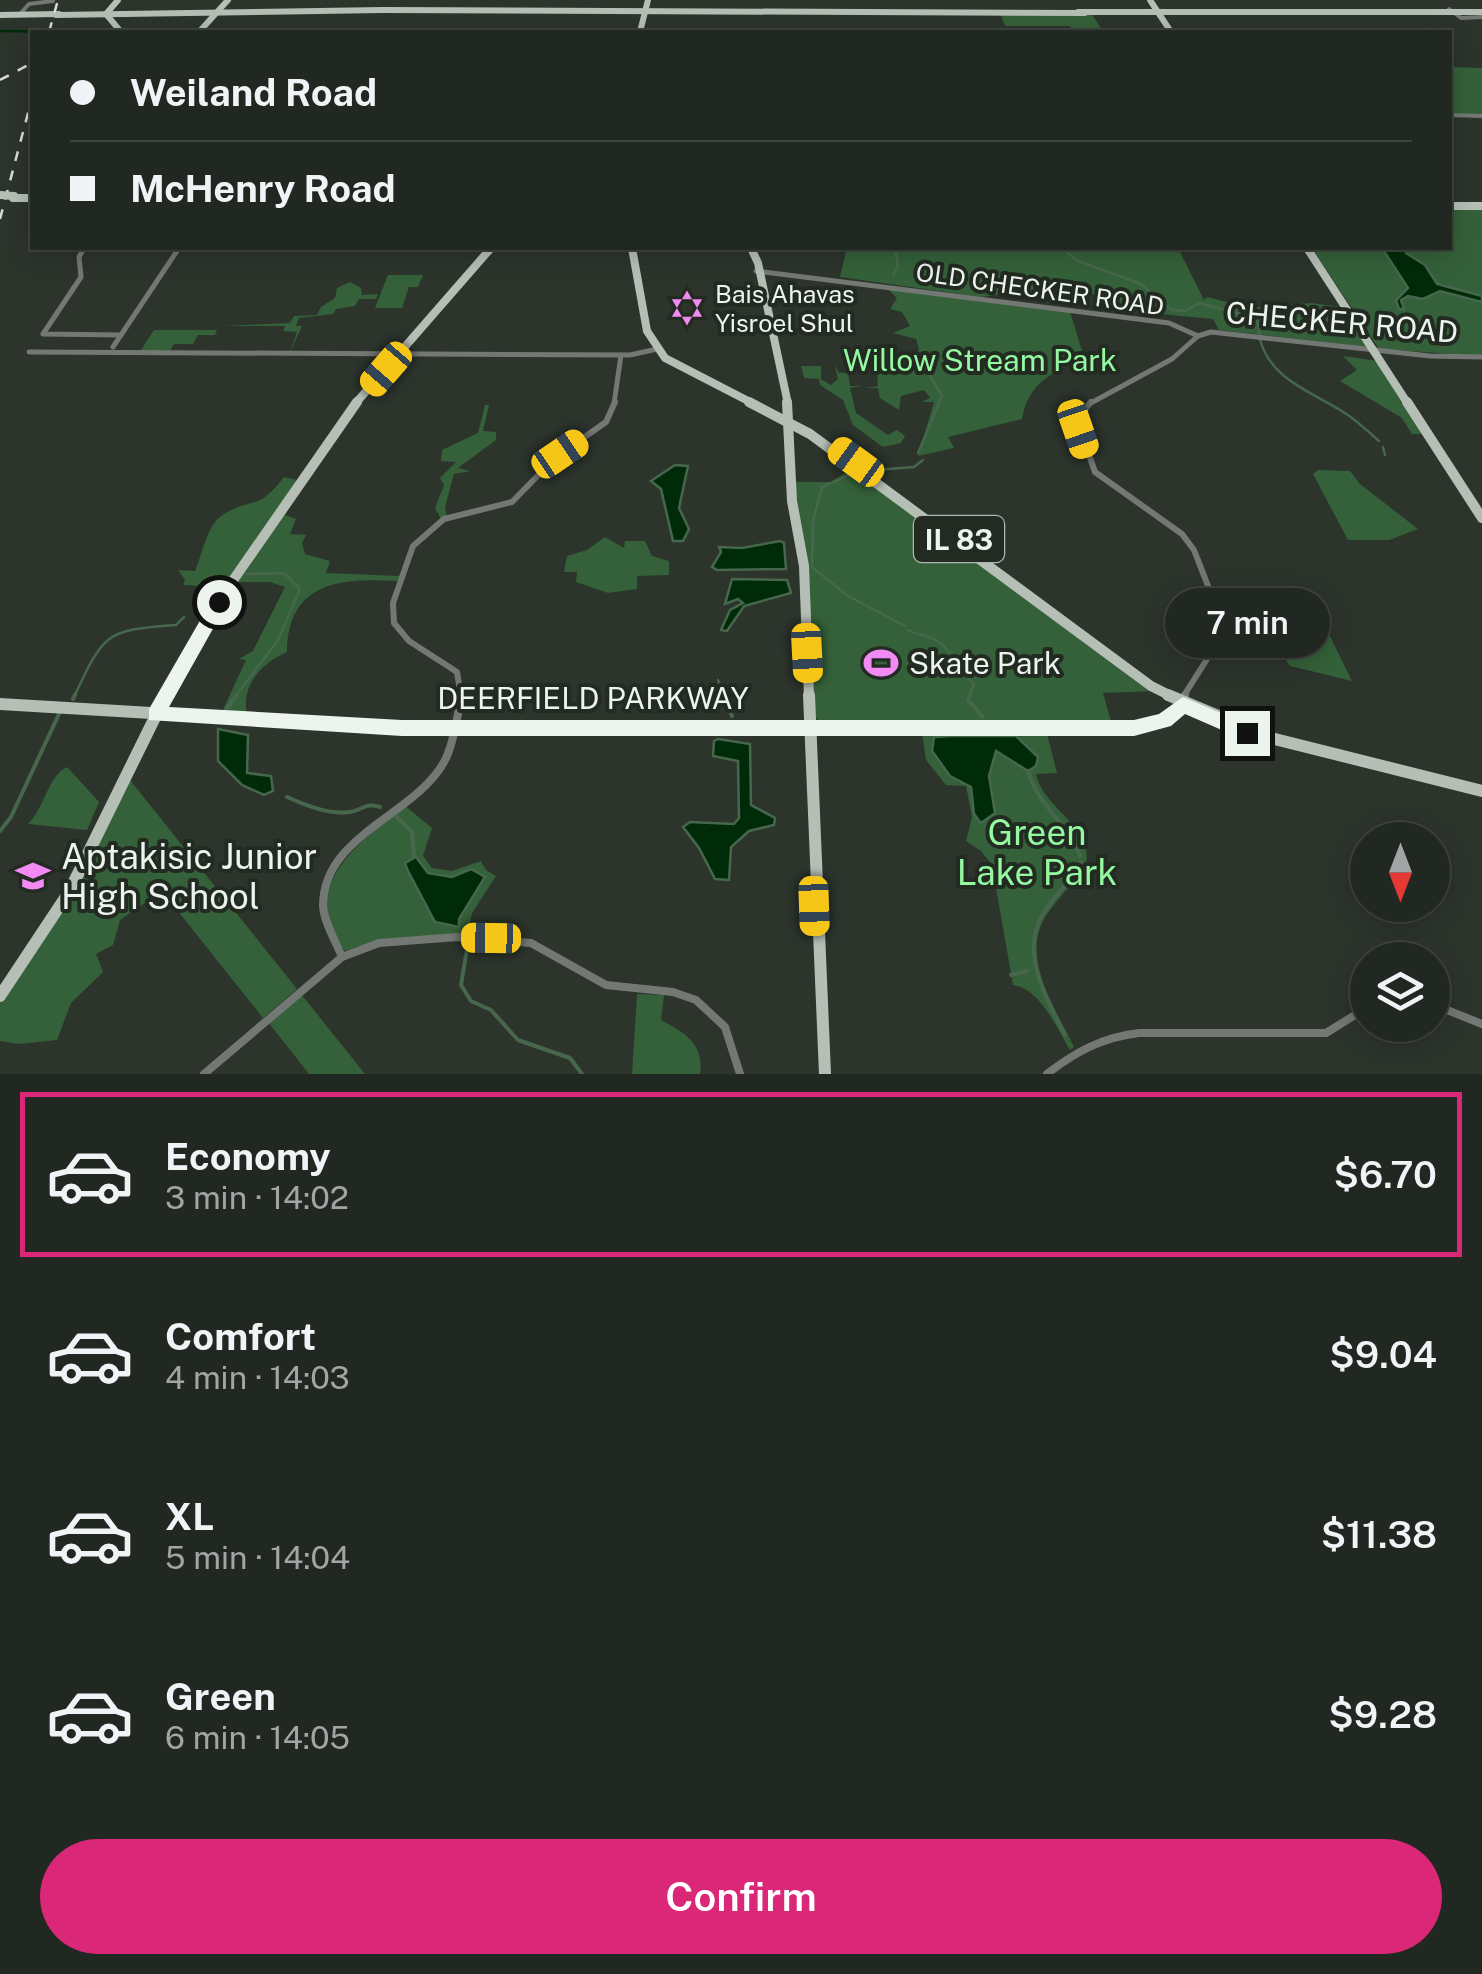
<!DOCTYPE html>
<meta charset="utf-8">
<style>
body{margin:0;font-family:"Public Sans",sans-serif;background:#292f2a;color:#f1f3f6;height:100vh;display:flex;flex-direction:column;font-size:38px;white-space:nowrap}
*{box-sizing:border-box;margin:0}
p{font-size:32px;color:#a2a5a5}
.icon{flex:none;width:55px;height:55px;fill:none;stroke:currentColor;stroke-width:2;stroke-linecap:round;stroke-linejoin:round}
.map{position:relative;height:1074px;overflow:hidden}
.side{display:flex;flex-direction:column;background:#212721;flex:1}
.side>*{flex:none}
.banner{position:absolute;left:30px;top:30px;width:1422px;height:220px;border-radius:0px;box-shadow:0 5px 25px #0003,0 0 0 2px #3e443f;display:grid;align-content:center;height:220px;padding:0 40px;background:#212721}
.needle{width:65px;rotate:180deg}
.controls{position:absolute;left:1350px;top:822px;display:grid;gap:20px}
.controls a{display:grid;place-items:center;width:100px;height:100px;border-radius:50%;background:#212721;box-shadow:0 5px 25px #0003,0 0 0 2px #3e443f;font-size:50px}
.end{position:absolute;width:45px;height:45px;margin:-22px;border:12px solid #edf3ed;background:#111;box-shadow:0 0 0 5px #111}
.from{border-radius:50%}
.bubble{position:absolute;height:70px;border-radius:35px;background:#212721;box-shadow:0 5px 25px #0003,0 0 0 2px #3e443f;font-size:32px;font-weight:600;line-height:70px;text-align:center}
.car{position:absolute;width:30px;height:60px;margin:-30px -15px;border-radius:12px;box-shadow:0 0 8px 2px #0007;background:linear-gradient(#f5c518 24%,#345 0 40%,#f5c518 0 76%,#345 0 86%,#f5c518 0)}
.banner b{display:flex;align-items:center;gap:35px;height:95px;font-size:38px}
.banner b+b{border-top:2px solid #3e443f}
.banner i{width:25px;height:25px;background:#f1f3f6}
ul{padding:18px 0 0;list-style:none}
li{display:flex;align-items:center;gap:30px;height:165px;margin:0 20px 15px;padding:0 20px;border:5px solid transparent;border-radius:0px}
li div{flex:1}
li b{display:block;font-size:38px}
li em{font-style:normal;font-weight:600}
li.active{border-color:#db2777}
li>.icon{width:90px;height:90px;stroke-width:1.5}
.primary-button{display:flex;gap:20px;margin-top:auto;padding:20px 40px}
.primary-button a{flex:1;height:115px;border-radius:60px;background:#db2777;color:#fff;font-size:40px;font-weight:600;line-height:115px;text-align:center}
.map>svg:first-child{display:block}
.green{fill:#346139}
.water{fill:#002b09;stroke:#47674d;stroke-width:2.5}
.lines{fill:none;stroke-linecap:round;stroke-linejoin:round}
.stream-far1{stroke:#47674d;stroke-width:2.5}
.stream{stroke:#47674d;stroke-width:4}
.canal{stroke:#002b09;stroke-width:2.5}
.minor-far3{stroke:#747874;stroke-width:4}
.minor-far2{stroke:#747874;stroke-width:5}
.minor-far1{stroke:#747874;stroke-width:6}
.minor{stroke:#747874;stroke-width:8}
.major-far3{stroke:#b6bfb6;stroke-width:6}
.major-far2{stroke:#b6bfb6;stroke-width:8}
.major-far1{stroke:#b6bfb6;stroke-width:10}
.major{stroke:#b6bfb6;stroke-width:12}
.rail{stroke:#d7ddd7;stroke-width:2.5;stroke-dasharray:10 10;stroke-linecap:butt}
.major-bridge{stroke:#b6bfb6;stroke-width:8}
.route{fill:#edf3ed}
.labels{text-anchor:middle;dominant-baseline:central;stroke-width:8;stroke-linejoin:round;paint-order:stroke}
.far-street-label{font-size:25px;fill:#edf3ed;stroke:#222a22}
.far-poi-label{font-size:25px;fill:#edf3ed;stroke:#222a22;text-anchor:start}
.shield{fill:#222a22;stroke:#b0b7b0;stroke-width:2.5}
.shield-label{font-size:28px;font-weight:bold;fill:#edf3ed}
.street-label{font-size:30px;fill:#edf3ed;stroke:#222a22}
.park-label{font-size:30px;fill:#94f9a0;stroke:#222a22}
.poi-label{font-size:30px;fill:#edf3ed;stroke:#222a22;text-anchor:start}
.near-park-label{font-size:35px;fill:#94f9a0;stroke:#222a22}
.near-poi-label{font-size:35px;fill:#edf3ed;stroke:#222a22;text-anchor:start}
</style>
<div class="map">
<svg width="1482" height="1074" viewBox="0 0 1482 1074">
<rect width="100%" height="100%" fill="#2c342c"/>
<g class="green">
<polygon points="1000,13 1092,14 1103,32 1074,32 1070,26 1005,26"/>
<polygon points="1450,67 1482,68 1482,115 1450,114"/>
<polygon points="1450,208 1482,208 1482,356 1379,349 1312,248 1450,248"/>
<polygon points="847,248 1178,248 1204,300 1207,297 1250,308 1311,303 1342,307 1367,347 1219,330 1213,319 1160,314 1153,317 1069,285 981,297 840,277"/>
<polygon points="388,275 423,275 418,287 409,287 402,308 375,308"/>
<polygon points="350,282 361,288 362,295 378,294 376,299 359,299 355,306 336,309 333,314 299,318 296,326 302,326 289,354 297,332 283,331 285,326 222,326 290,323 294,316 317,315 321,307 335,298 337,288"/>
<path d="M888 289 1070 312 1084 357C1054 372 1028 382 1022 419L948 437 954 448 918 456 934 402H922L930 398 924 390 901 396 899 410 880 398 878 388H866L878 386 877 373H885V366L888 374H900L909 368 906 357 919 350 916 339 893 333 910 326 902 312 890 309 897 298Z"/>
<polygon points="154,330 217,330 215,335 198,335 193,344 174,344 168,354 139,353"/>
<polygon points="1343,356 1378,361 1427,434 1412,434 1402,418 1340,381 1357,370"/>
<polygon points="835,365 839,373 848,373 850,386 862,386 850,388 856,413 888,435 897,430 905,436 901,443 883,447 853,425 843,400 820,385 819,379 804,378 801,366 821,366 821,379 831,385 838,379"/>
<polygon points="485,405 489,405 483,431 496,432 496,440 458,468 470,471 454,474 445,507 447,517 441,519 435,508 444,485 440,478 456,462 441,461 442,450 478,433"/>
<polygon points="853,468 1156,691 1103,693 1111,721 818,720 814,715 793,482 831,482"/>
<polygon points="1318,470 1350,471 1360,484 1418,529 1389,540 1348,540 1313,474"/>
<path d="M284 477 297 480 226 585 197 595 200 586 183 585 185 580 178 570 195 571C203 553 206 525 224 514 253 496 256 513 284 477Z"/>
<path d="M282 514 296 519 290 534 306 535 302 543 305 554 330 561 326 573 400 576 398 581C343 578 288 580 287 652 261 663 241 686 247 714L222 712 246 660 239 659 253 651 285 587 270 582H237Z"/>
<polygon points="605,537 624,548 625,541 645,541 652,556 669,561 669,575 637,576 637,589 608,593 576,582 577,572 564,572 567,556 587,550"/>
<polygon points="1298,620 1316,633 1328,632 1352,681 1290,666 1272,639"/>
<path d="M922 732 1047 734 1057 773 1036 774C1044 811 1097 827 1085 868 1072 884 1055 901 1044 919 1021 960 1057 1011 1074 1047L1070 1050C1057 1029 1040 988 1013 985L992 865 981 851 966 841 972 817 966 786 946 785 926 760Z"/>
<path d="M67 767 99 802 87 830 28 824C45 807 48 776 67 767Z"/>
<polygon points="130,780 297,989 263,1018 162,891 120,920 113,945 96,954 103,972 71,1003 57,1040 19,1044 0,1041 0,1003 75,891"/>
<path d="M404 805 432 828 423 856 432 868 452 871 481 861 486 870 496 876 472 913 467 935 376 941 345 951C294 888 360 843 404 805Z"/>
<polygon points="301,994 365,1074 309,1074 268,1022"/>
<path d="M637 994 664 995 661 1020C685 1033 704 1043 700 1074H632Z"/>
</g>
<g class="water">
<polygon points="1382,248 1406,248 1406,253 1425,265 1437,284 1482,296 1482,302 1440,291 1423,299 1408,296 1401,300 1404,309 1399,309 1396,300 1408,288"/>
<polygon points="675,465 688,466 679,508 689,529 683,541 673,541 661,489 651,481"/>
<polygon points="780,541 784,543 786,569 717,570 712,567 721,552 719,547 742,548"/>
<polygon points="732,579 787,580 791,593 744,606 727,631 721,630 730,610 743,603 738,599 725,604"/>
<polygon points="218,729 248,735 247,773 271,776 273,791 264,795 242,785 218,761"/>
<polygon points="951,736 1016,736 1038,757 1036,766 1028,771 996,751 989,776 995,813 981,823 974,814 971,787 950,776 932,751 934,737"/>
<polygon points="718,739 750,744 751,805 775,818 774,825 749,831 731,847 729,880 715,879 699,848 683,827 690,822 734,824 739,818 738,761 713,756 714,741"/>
<polygon points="416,857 428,873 452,877 471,869 485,877 459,919 459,927 435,922 407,869 405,863"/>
</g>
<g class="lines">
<g class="stream-far1">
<polyline points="1061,248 1078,261 1141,284 1172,310 1185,311 1199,303 1252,317 1309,309 1345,317"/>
<polyline points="893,275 898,266 895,248"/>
<polyline points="1257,319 1260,334"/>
<path d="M1260 339C1270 381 1316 393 1348 415 1359 423 1369 432 1379 441"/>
<polyline points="1383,447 1385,455"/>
<polyline points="918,453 942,396 920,359"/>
<polyline points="875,470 914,467 923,460"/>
<polyline points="854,473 822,487 813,521 812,567 848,596 905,626"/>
<polyline points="219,584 231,576"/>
<path d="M908 630C916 635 924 634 933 639 951 647 959 670 974 684L969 697"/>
<polyline points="718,680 725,697"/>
<path d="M74 697C104 633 105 630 176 625L184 617"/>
<polyline points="235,697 278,640 300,589 284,573 246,574"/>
</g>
<g class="stream">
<polyline points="724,695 732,716"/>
<polyline points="970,695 968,700 983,717"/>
<polyline points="73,699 75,695"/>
<polyline points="227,708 237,695"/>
<path d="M1028 771C1037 805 1068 823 1080 856"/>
<path d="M287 797C305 805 329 815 350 812 363 810 366 802 380 807"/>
<polyline points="397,817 412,832 414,857"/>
<polyline points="0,831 11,817 59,714"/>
<polyline points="467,949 461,985 471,1001 491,1010 518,1040 570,1058 582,1074"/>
<polyline points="1011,975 1027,971"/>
<path d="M1065 1035C1047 999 1019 954 1043 914 1054 896 1071 881 1081 862"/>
</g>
<polyline class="canal" points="0,31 61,32"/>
<g class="minor-far3">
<polyline points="1449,9 1461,18 1482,17"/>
<polyline points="21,13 29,4 53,1"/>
<polyline points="1450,115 1482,116"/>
</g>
<g class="minor-far2">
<polyline points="84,248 79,257 81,277 43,334 121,335"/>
<polyline points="756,271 1169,323 1198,336"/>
<polyline points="113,347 179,248"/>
<polyline points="29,352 630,355 657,349"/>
<polyline points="614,404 621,355"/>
<polyline points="1089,404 1172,359 1198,336 1211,332 1430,356 1482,357"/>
</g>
<g class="minor-far1">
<polyline points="1091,402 1077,420 1095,472 1182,534 1194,550 1215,604 1221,637 1183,697"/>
<polyline points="461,697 457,672 409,641 394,623 393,603 413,546 444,519 512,502 556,457 606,422 615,402"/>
</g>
<g class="minor">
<polyline points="1182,699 1185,695"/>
<path d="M342 957C336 942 324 922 323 906 323 835 414 816 444 762 454 744 457 715 462 695"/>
<polyline points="1432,1004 1482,1024"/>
<polyline points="204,1074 342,957 379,943 457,937 531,943 606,985 673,992 696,1000 725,1027 740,1074"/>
<path d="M1047 1074C1075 1052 1103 1037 1139 1033H1326L1368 1007"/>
</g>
<g class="major-far3">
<polyline points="1150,0 1171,32"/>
<polyline points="1078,12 1482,12"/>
<polyline points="106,14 121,32"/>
<polyline points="106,14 118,0"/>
<polyline points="0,15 59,14"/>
<polyline points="56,15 383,10 1085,13"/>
<polyline points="199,32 228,0"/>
<polyline points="640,32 648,0"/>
</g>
<g class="major-far2">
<polyline points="13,198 32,198"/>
<polyline points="1450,206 1482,206"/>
<polyline points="632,248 647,331 665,358 754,404"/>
<polyline points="751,248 758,263 788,404"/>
<polyline points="1307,248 1408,404"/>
<polyline points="355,404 491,248"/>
</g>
<g class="major-far1">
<polyline points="749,402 810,434 1151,686 1173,697"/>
<polyline points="787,402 792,501 804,566 809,697"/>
<polyline points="1407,402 1482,518"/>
<polyline points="165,697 227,589 357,402"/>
</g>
<g class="major">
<polyline points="809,695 825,1074"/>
<polyline points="1168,695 1271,738 1482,791"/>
<polyline points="0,704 402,728 1135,728 1164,721 1183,705"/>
<polyline points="0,996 69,892 166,695"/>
</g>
<g class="rail">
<polyline points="49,32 58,0"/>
<polyline points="0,80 32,63"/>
<polyline points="0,219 32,98"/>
</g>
<polyline class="major-bridge" points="0,195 14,196"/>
</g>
<polygon class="route" points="219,596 228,602 169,707 402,720 1134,720 1159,714 1183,697 1254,727 1257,733 1247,741 1185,714 1171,726 1134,736 402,736 149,720 149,709 213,598"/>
<defs>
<g id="synagogue-bare" transform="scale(2.7)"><path d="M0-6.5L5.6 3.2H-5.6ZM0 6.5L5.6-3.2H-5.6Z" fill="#f28af3" stroke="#222a22" stroke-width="2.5" paint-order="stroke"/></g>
<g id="stadium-bare" transform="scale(2.7)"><path d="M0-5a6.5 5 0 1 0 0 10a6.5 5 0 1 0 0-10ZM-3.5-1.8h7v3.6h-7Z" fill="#f28af3" stroke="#222a22" stroke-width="2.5" paint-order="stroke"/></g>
<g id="school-bare" transform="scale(2.7)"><path d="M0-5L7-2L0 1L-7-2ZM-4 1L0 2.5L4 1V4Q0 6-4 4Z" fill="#f28af3" stroke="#222a22" stroke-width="2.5" paint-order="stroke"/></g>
</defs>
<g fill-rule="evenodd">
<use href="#synagogue-bare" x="687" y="308"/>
<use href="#stadium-bare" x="881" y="663"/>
<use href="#school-bare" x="33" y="876"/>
</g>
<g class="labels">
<g class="far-street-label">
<text transform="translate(1040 289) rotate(8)">OLD CHECKER ROAD</text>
</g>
<g class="far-poi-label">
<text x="715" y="294">Bais Ahavas<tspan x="715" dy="29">Yisroel Shul</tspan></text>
</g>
<rect class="shield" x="914" y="516" width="90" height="46" rx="8"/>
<g class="shield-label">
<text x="959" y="539">IL 83</text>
</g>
<g class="street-label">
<text transform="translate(1342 322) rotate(5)">CHECKER ROAD</text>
<text x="593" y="698">DEERFIELD PARKWAY</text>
</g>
<g class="park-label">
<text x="980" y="360">Willow Stream Park</text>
</g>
<g class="poi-label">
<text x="909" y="663">Skate Park</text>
</g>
<g class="near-park-label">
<text x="1037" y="832">Green<tspan x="1037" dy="40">Lake Park</tspan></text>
</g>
<g class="near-poi-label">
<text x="61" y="856">Aptakisic Junior<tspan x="61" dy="40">High School</tspan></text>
</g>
</g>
</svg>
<div class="controls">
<a><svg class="needle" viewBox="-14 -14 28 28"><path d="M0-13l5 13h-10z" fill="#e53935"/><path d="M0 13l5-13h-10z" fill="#a2a5a5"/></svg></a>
<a><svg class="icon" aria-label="layers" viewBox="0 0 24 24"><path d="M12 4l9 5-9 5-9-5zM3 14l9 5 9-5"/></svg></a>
</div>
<i class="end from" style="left:219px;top:602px"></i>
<i class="end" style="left:1247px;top:733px"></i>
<div class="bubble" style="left:1165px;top:588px;width:165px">7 min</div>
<i class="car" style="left:386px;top:369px;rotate:221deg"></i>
<i class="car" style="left:1078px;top:429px;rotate:161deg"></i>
<i class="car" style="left:560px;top:454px;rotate:56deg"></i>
<i class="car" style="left:856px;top:462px;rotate:306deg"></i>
<i class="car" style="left:807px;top:653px;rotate:177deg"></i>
<i class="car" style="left:814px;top:906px;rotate:178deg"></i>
<i class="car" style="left:491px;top:938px;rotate:271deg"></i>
<div class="banner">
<b><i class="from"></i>Weiland Road</b>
<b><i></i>McHenry Road</b>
</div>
</div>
<section class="side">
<ul>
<li class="active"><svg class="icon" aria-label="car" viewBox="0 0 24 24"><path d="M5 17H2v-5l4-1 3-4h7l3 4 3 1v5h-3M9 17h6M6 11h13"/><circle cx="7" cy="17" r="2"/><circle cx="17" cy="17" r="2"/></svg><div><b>Economy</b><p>3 min · 14:02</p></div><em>$6.70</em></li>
<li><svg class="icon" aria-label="car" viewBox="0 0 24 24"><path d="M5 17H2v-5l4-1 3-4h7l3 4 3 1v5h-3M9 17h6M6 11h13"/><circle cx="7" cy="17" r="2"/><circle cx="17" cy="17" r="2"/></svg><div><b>Comfort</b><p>4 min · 14:03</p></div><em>$9.04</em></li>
<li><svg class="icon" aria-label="car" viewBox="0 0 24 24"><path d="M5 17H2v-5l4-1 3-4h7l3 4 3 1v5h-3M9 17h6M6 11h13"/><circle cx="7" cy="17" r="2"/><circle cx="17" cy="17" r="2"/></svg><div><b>XL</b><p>5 min · 14:04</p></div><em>$11.38</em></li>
<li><svg class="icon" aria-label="car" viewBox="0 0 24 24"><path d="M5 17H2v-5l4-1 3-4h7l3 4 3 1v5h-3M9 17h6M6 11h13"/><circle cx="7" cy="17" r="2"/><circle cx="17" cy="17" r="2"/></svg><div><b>Green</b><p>6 min · 14:05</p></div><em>$9.28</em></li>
</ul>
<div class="primary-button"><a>Confirm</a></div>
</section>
